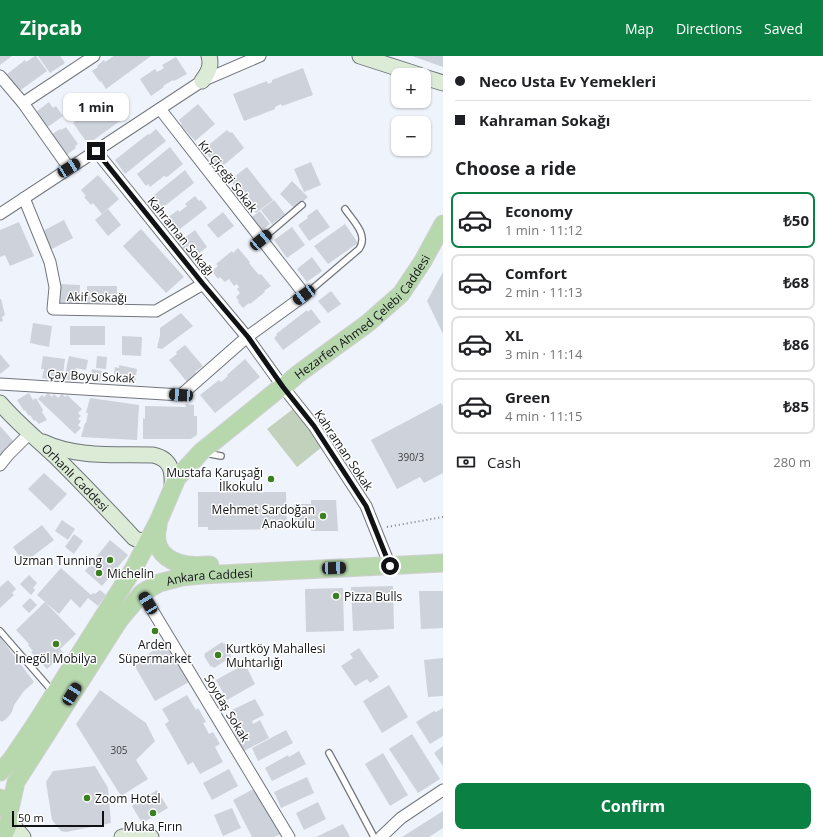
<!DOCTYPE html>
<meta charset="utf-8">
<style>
body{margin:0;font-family:"Open Sans",sans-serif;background:#f2f2f2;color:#202124;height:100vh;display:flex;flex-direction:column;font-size:15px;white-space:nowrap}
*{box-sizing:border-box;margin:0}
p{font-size:13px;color:#757577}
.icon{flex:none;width:22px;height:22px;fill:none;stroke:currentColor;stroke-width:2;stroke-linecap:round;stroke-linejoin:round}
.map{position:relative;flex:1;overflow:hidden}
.side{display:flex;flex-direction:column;background:#fff;width:380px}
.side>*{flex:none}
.banner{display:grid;align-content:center;height:88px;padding:0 12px;background:#fff}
.controls{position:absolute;left:391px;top:12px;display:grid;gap:8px}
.controls a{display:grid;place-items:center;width:40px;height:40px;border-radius:8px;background:#fff;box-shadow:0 1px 3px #0004;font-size:20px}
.scale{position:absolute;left:12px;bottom:10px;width:92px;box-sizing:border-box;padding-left:4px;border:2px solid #111215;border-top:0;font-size:11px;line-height:14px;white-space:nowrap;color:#111215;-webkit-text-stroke:3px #fff;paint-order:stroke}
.end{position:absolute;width:18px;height:18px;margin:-9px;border:5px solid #111215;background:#fff;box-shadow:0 0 0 2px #fff}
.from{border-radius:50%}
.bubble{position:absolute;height:28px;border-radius:8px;background:#fff;box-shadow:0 1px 3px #0004;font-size:13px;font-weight:700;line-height:28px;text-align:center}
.car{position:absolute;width:12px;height:24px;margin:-12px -6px;border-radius:5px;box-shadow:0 0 3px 1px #0007;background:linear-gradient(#222 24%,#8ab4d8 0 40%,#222 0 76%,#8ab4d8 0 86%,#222 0)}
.banner b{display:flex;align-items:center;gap:14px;height:38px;font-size:15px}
.banner b+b{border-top:1px solid #e0e0e0}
.banner i{width:10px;height:10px;background:#202124}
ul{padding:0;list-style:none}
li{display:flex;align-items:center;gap:12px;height:56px;margin:0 8px 6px;padding:0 4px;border:2px solid #e0e0e0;border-radius:8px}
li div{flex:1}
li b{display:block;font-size:15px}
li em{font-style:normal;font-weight:700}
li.on{border-color:#0b8043}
li>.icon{width:36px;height:36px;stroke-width:1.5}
h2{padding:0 12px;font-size:18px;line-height:48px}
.pay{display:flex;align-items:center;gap:10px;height:44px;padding:0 12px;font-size:15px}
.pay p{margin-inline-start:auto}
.button{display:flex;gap:8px;margin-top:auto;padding:8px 12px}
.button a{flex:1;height:46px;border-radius:8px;background:#0b8043;color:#fff;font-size:16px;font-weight:700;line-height:46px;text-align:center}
header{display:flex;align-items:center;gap:24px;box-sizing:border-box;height:56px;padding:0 20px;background:#0b8043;color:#fff}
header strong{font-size:19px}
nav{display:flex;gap:22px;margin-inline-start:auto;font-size:14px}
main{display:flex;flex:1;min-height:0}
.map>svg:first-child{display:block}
.green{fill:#c1d1bc}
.building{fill:#ced2da}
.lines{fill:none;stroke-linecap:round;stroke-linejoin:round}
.lane-casing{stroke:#72767c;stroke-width:8}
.street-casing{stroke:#72767c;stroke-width:13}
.secondary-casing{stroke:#72767c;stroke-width:17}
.primary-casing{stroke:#cfd0d0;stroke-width:19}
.path{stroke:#7c7e84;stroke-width:2;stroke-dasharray:1 3;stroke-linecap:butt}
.lane{stroke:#fff;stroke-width:5.5}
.street{stroke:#fff;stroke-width:11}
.secondary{stroke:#dbebd6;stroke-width:15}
.primary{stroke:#b7d7ad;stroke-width:17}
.route{stroke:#111215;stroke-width:5}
.poi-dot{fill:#3c7f22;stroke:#fff;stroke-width:1.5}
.labels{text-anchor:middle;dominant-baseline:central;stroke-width:3;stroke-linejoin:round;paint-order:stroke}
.number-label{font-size:10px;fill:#404246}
.street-label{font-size:12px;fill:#111215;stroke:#fff}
.poi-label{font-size:12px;fill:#111215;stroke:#fff;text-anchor:start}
</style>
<header>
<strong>Zipcab</strong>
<nav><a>Map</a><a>Directions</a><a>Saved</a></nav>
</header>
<main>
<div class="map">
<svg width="443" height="781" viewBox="0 0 443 781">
<rect width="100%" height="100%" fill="#eff3fb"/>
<polygon class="green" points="293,353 322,391 297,411 267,373"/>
<g class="building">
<polygon points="0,0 12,0 0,9"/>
<polygon points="35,0 36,0 47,15 18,36 6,19 25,4 26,6"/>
<polygon points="38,0 60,0 65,7 50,17"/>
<polygon points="114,0 151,0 106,33 101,25 100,26 92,15 98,11 97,10 104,4 105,6"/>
<polygon points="412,0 443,0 443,11"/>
<polygon points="176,1 187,18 174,25 173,24 163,30 164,31 151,40 140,23 155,13 157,16 164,12 162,9"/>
<polygon points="303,12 313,39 282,50 281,48 275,51 275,53 244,65 233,38 267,25 268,28 272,26 272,24"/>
<polygon points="105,44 120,65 88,88 73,67"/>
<polygon points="49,46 53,52 56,50 63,60 45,73 36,56"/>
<polygon points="198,48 215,68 195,85 181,69 182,68 179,64"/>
<polygon points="66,71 78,88 75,90 76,92 65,100 51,79 60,73 61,74"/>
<polygon points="156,73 166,85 125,118 115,104 148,78 149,79"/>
<polygon points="227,74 230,77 232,76 244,92 219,113 206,97 207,95 205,92"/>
<polygon points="170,91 183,108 167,121 164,120 150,131 148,128 146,130 137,118"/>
<polygon points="311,106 321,129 304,136 294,113"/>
<polygon points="247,111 273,144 256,157 230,124"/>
<polygon points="185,114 194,127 157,156 148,144"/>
<polygon points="98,119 119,143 102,158 93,147 91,149 84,141 86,140 81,134"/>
<polygon points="292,125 308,141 295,153 280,138"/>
<polygon points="195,140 199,145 201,144 207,152 176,176 170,169 172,168 167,162 178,154 179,156 187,150 185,148"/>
<polygon points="274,144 285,158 272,168 261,154"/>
<polygon points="108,153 121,169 108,180 95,164"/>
<polygon points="317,153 330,171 309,185 298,169 308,162 307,160"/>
<polygon points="260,155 270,168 259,176 249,163"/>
<polygon points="223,156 234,170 218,182 207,169"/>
<polygon points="64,164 73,182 48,195 39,177"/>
<polygon points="19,166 34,200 10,210 5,199 0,201 0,174"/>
<polygon points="345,168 358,187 328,208 314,190"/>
<polygon points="292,171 305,189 287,202 274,184"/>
<polygon points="141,173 184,221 166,237 123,190"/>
<polygon points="195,174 207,191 190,204 178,187"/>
<polygon points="238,192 250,206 249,207 259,219 261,218 271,230 264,235 265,236 250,248 249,247 243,252 238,246 239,245 236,241 240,237 237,233 239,231 237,228 234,230 229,223 225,226 220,221 218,223 212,215 218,210 216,208 232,195 233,197"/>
<polygon points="312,201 322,215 307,226 297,213"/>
<polygon points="443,216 443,278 427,245"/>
<polygon points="58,228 80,229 79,250 57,249"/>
<rect x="87" y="230" width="30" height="17"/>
<polygon points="331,235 341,248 328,257 318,245"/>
<polygon points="0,243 1,243 5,259 2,261 3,265 0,266"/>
<polygon points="311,253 321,266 283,294 274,282 277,279 276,278 307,254 308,256"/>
<polygon points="181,257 193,270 162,293 157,292 160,279 160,272"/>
<polygon points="33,267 52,270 49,291 30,287"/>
<rect x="70" y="270" width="35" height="19"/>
<polygon points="122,280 142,281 141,300 122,299"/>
<polygon points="185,289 203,310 195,316 197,318 187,326 169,304 177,298 176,296"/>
<polygon points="0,298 10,310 0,318"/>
<polygon points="43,300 65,303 62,325 42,322 44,313 41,313"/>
<polygon points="69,300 88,304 86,314 76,312 74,325 64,323"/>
<polygon points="97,300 107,301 106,313 96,312"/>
<polygon points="245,303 260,321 215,357 200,339 219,324 221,326 228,320 227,319"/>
<polygon points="119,309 137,313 135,327 126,326 126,324 113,322 115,311 119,312"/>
<polygon points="92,313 102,315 100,326 90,324"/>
<polygon points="29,337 33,344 36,342 43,354 42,356 47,364 39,368 35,364 34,365 30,359 29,360 25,354 24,355 17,344 27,338"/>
<polygon points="48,337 52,341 54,338 58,342 62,338 65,341 67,339 82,353 78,357 81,360 78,363 81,365 78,369 81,372 75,378 38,343 42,339 44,341"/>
<polygon points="90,342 139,349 137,384 81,381 85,367 86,367 88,357 86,357"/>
<polygon points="441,347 443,350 443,417 424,427 420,421 397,433 371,384"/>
<polygon points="185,348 194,349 194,360 197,360 197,379 191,383 143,383 143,362 145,363 145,350 186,351"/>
<polygon points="0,370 16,388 0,402"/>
<polygon points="44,417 67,438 51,455 28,433"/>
<polygon points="198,436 286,436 287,473 208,474 208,471 198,471"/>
<polygon points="311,444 336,444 338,475 311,475 311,472 295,472 294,448 311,448"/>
<polygon points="62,464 75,473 68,484 55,475"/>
<polygon points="42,469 54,484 24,507 13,491"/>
<polygon points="74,478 83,485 74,498 65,491"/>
<polygon points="110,484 128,499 102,530 85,515"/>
<polygon points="61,512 91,539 93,537 95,538 100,534 106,539 98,550 88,542 80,552 71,543 59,558 37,539"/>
<polygon points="29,519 37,527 33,532 35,534 31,539 20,528"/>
<polygon points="8,524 16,533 12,537 14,539 0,552 0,531"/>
<polygon points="393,530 394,573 353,575 351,531"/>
<polygon points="343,532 344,575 306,576 305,533"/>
<polygon points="419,535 443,535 443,572 421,573"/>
<polygon points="30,542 37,549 29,557 22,550"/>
<polygon points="45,546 76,578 60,593 64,597 47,613 31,596 33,595 28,589 29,588 16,574"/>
<polygon points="0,581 34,626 24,635 14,649 12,656 8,661 5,664 1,666 0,664"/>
<polygon points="222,586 224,588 225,587 232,597 230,598 231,601 214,612 212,610 211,611 204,600 205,599 204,598"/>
<polygon points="166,587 189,626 155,645 133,607"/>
<polygon points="359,592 379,621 370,627 367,623 355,630 341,610 353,602 350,598"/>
<polygon points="443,602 443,640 428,641 424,604"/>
<polygon points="245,608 255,628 227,644 216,624"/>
<polygon points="389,629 408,661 382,677 363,645"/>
<polygon points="100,634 146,667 155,685 136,704 148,723 121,740 76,668"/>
<polygon points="187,639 196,654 198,652 206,666 203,667 209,678 213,676 220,688 215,691 223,706 200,718 193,706 188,709 165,668 169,665 162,653"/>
<polygon points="255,643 264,659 252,665 253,668 260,664 269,682 244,695 235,678 242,674 232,654"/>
<polygon points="443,652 443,680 430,688 416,666 434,655 436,656"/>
<polygon points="286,674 293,687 258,705 252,692"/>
<polygon points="412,678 440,723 418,737 389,693"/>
<polygon points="443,690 443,710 434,697"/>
<polygon points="299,695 306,708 272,725 265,712 288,699 289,701"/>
<polygon points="383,697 408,739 390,750 365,708"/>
<polygon points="95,710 108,732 111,767 66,776 61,775 52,764 46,726 53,715"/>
<polygon points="229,713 238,730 212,744 203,727"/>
<polygon points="307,721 314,737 281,752 274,736"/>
<polygon points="257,731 281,778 274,781 252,781 233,744"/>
<polygon points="157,734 168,752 144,766 142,767 132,750"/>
<polygon points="318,746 326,763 304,774 296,757"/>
<polygon points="232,752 241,772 223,780 214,759"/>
<polygon points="443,755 443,772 429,781 402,781"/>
<polygon points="343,768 350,781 316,781"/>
</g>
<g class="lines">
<g class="lane-casing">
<g id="lane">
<polyline points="261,184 302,149"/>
<path d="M305 239 359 193C369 179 353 165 345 153"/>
<polyline points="205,397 221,400"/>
<polyline points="0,575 53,636"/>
<polyline points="329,697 341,719 374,781"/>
</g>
</g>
<g class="street-casing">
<g id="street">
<polyline points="0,20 23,47 69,112"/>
<polyline points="23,47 94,0"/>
<polyline points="96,95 203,228 247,281 283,331 314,370 366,450 390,510"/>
<polyline points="24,142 50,206 55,231 53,253 156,255 203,228"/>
<polyline points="0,158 202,25 260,0"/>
<polyline points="0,328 181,339 247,281 305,239 160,53"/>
<polyline points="0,409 8,399 30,377"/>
<polyline points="142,537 289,781"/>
<polyline points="381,781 401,762 443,734"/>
</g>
</g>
<g class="secondary-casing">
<g id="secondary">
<polyline points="360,0 419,19"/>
<polyline points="424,21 443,27"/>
<path d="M202 25C208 17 212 10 209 0"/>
<path id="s1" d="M0 347C17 367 37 383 55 400 82 427 108 454 134 482 142 487 147 484 153 477"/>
<path d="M43 386C76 402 117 398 153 399 172 403 173 416 172 433"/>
<polyline points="10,766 23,781"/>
<polyline points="122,781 127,780 151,781"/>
</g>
</g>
<g class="primary-casing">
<g id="primary">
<path d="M158 470C152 493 166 506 188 509 195 510 203 509 210 509"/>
<path id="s2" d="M0 716 11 704 34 670 134 512 159 464 177 422 201 396 280 332 283 331 298 318 368 267 401 238 423 205 443 168"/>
<path d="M0 742C12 754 12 767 2 781"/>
<path id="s3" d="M9 757 16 726 120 563 142 537 159 527 182 521 201 519 443 507"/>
</g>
</g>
<polyline class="path" points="387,471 443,461"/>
<use href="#lane" class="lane"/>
<use href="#street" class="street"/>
<use href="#secondary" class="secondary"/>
<use href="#primary" class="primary"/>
</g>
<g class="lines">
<polyline class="route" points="96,95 203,228 248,281 283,331 314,370 366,450 390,510"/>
</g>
<g class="poi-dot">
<circle cx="271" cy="423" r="4"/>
<circle cx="323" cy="460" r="4"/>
<circle cx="110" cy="504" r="4"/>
<circle cx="99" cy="517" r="4"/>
<circle cx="336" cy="540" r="4"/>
<circle cx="155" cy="575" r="4"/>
<circle cx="56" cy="588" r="4"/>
<circle cx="218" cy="599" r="4"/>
<circle cx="87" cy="742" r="4"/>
<circle cx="153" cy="757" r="4"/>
</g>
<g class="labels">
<g class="number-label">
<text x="411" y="401">390/3</text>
<text x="119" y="694">305</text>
</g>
<g class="street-label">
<text transform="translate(228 120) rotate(52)">Kır Çiçeği Sokak</text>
<text transform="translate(181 180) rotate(51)">Kahraman Sokağı</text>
<text transform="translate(97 241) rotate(1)">Akif Sokağı</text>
<text stroke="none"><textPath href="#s2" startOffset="591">Hezarfen Ahmed Çelebi Caddesi</textPath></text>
<text transform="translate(91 320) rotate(3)">Çay Boyu Sokak</text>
<text transform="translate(344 394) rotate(56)">Kahraman Sokak</text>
<text stroke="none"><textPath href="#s1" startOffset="106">Orhanlı Caddesi</textPath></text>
<text stroke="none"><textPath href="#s3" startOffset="330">Ankara Caddesi</textPath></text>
<text transform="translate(227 652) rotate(59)">Soydaş Sokak</text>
</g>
<g class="poi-label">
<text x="263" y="416" text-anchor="end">Mustafa Karuşağı<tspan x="263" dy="14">İlkokulu</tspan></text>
<text x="315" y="453" text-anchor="end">Mehmet Sardoğan<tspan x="315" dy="14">Anaokulu</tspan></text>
<text x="102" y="504" text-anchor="end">Uzman Tunning</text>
<text x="107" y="517">Michelin</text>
<text x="344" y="540">Pizza Bulls</text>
<text x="155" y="588" text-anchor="middle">Arden<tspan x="155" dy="14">Süpermarket</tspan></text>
<text x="226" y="592">Kurtköy Mahallesi<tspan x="226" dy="14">Muhtarlığı</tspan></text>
<text x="56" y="602" text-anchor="middle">İnegöl Mobilya</text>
<text x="95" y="742">Zoom Hotel</text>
<text x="153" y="770" text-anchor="middle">Muka Fırın</text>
</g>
</g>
</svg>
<div class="controls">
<a>+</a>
<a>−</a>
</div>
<div class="scale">50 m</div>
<i class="end from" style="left:390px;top:510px"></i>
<i class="end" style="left:96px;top:95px"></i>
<div class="bubble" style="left:63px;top:37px;width:66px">1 min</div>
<i class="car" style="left:69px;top:112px;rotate:58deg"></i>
<i class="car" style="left:261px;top:184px;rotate:50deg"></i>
<i class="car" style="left:304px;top:239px;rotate:234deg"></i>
<i class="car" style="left:181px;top:339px;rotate:274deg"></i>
<i class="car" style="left:334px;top:512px;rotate:88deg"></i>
<i class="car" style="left:148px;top:547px;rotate:329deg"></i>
<i class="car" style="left:72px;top:638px;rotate:32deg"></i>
</div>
<section class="side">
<div class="banner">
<b><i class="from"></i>Neco Usta Ev Yemekleri</b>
<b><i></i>Kahraman Sokağı</b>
</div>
<h2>Choose a ride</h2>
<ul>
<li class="on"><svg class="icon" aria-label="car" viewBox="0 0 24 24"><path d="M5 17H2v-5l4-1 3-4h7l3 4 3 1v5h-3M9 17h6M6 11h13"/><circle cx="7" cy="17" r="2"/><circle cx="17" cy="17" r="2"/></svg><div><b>Economy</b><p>1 min · 11:12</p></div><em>₺50</em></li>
<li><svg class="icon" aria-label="car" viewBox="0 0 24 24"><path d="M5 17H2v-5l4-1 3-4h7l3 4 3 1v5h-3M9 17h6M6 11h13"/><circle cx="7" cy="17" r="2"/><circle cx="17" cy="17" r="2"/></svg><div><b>Comfort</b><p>2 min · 11:13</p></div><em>₺68</em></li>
<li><svg class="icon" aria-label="car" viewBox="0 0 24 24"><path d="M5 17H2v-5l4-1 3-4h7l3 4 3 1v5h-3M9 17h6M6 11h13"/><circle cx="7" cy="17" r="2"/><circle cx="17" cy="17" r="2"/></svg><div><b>XL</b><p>3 min · 11:14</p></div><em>₺86</em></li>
<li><svg class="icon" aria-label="car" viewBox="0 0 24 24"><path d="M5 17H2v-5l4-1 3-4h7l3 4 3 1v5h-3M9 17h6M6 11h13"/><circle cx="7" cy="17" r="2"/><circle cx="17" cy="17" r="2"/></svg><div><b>Green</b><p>4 min · 11:15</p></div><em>₺85</em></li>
</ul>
<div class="pay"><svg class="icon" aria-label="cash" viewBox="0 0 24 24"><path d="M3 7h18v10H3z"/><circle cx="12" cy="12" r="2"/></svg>Cash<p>280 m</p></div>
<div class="button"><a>Confirm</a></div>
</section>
</main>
